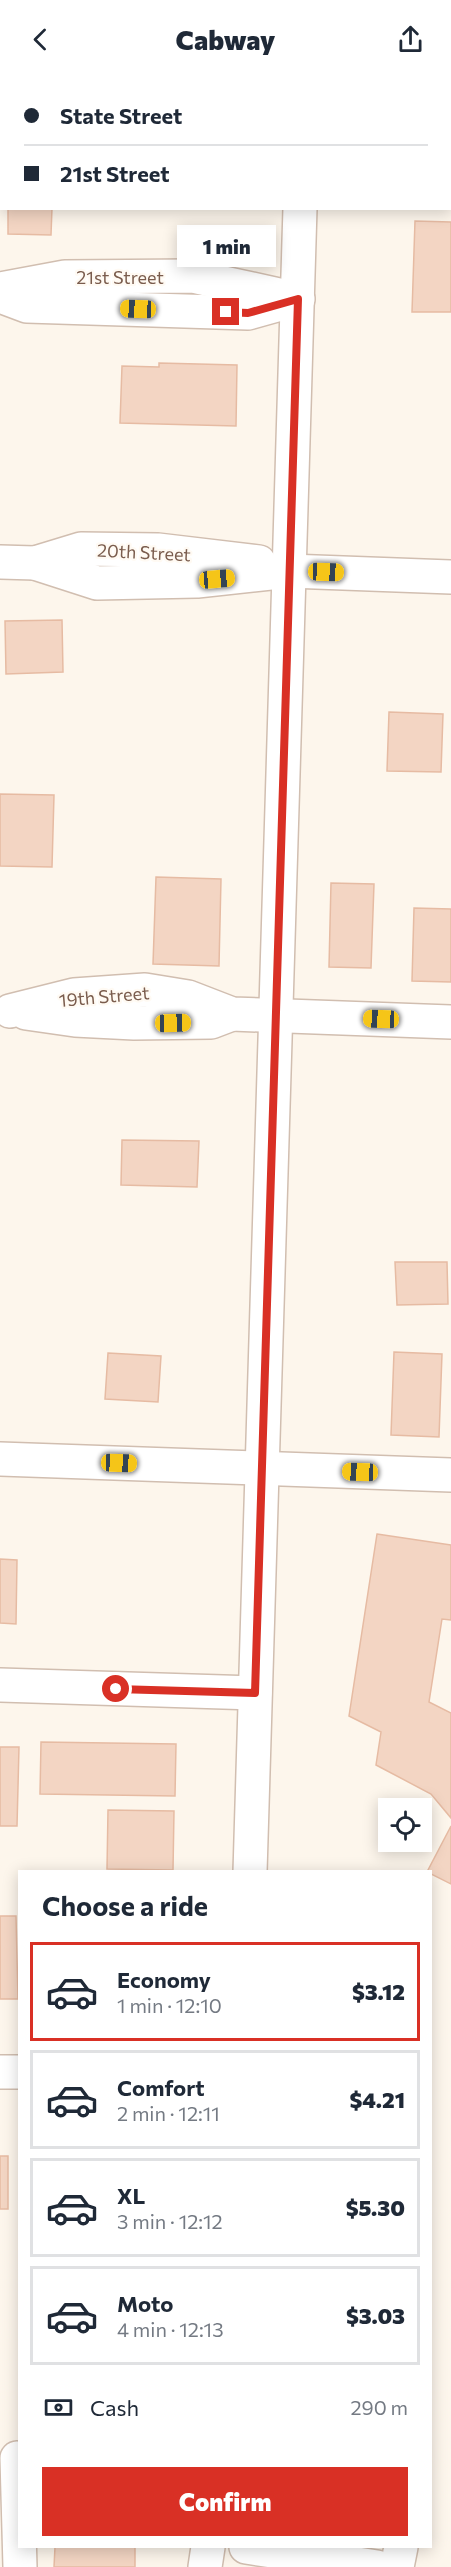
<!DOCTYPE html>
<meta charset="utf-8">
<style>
body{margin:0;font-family:Commissioner,sans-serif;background:#f2f2f3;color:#1f2937;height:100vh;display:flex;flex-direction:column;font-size:22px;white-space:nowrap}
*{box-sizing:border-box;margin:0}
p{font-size:20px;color:#747a83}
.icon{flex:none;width:33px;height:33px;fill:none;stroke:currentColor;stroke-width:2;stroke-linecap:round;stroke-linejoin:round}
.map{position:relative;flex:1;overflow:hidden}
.drawer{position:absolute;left:18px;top:1792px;width:414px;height:678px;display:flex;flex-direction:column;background:#fff;border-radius:0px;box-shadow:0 3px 15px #0003}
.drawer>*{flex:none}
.hud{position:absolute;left:0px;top:0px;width:452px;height:132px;box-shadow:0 3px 15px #0003;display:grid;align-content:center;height:132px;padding:0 24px;background:#fff}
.fabs{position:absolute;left:378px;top:1720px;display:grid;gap:12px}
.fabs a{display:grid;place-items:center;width:54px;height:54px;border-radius:0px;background:#fff;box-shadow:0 3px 15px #0003;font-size:30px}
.end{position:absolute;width:27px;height:27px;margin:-14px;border:8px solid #d93025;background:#fff;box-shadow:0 0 0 3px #fff}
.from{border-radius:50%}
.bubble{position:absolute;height:42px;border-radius:0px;background:#fff;box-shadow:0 3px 15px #0003;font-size:20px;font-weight:800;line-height:42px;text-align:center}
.car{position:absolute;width:18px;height:36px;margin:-18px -9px;border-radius:8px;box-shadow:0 0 4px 2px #0007;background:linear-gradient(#f5c518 24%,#345 0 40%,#f5c518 0 76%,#345 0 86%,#f5c518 0)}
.hud b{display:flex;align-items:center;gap:21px;height:57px;font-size:22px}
.hud b+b{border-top:2px solid #e0e1e3}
.hud i{width:15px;height:15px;background:#1f2937}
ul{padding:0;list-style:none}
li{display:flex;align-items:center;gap:18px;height:99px;margin:0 12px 9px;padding:0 12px;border:3px solid #e0e1e3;border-radius:0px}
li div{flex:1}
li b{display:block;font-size:22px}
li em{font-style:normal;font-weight:800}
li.on{border-color:#d93025}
li>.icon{width:54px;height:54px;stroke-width:1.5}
h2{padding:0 24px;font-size:27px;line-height:72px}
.pay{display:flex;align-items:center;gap:15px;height:66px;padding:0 24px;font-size:22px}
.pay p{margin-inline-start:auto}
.cta{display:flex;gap:12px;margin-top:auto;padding:12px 24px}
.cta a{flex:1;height:69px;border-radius:0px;background:#d93025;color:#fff;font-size:24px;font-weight:800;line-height:69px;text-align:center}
header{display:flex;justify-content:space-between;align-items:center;height:78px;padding:0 24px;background:#fff;font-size:27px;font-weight:800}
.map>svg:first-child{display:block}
.building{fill:#f3d5c3;stroke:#e6bba3;stroke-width:1.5}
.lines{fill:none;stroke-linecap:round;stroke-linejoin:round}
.minor-casing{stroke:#d1beb0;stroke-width:36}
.minor{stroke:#fff;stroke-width:33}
.route{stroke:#d93025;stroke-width:8}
.labels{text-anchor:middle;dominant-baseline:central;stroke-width:4.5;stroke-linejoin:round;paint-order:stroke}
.street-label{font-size:18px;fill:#7a5c4d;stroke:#fffaf3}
</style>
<header><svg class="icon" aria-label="back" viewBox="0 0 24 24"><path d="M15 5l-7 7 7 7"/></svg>Cabway<svg class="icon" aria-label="share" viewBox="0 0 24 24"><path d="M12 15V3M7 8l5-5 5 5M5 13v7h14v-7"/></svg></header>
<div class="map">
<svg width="451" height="2489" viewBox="0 0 451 2489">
<rect width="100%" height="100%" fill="#fdf6ec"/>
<g class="building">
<polygon points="8,130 52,130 51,157 8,156"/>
<polygon points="415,143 451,144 451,234 412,234"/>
<polygon points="159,285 237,287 236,348 120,345 122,288 159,289"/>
<polygon points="62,542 63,594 6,596 5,543"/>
<polygon points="389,634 443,636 441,694 387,693"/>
<polygon points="0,716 54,717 52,789 0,788"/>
<polygon points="156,799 221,801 219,888 153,886"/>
<polygon points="331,805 374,806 371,890 329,889"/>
<polygon points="414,830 451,831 451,904 412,903"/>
<polygon points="122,1062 199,1063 197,1109 121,1107"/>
<polygon points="395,1184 447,1184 448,1226 397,1227"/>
<polygon points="394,1274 442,1276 439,1359 391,1357"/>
<polygon points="108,1275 161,1278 158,1324 105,1321"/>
<polygon points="377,1456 451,1467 451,1542 442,1541 429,1624 451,1635 451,1740 431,1716 376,1687 381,1654 349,1638"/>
<polygon points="0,1481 17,1482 16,1546 0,1545"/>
<polygon points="41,1664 176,1666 175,1718 40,1716"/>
<polygon points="0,1669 19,1669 17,1748 0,1748"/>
<polygon points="108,1732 174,1733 173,1792 107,1791"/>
<polygon points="451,1748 451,1806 427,1794"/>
<polygon points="0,1838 16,1838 18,1921 0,1921"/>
<rect x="0" y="2078" width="8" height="53"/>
<polygon points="55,2469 135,2469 135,2489 54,2489"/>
</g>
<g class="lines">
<g class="minor-casing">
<g id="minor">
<polyline points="304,2 304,0"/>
<polyline points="450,63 451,63"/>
<polyline points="0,211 65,199 192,198 293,220"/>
<polyline points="0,218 27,228 248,235 298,221"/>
<polyline points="0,484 35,485 81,471 158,472 259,484"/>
<polyline points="35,485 97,505 197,503 289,493 451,499"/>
<polyline points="10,933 74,917 145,912 188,919 232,936 451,944"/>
<polyline points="26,935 75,942 134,945 211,944 232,936"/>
<polyline points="0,1381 451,1397"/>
<polyline points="0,1607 255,1615"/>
<polyline points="250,1794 300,130"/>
<polyline points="0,1994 20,1994"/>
<polyline points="17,2380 20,2489"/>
<polyline points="246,2469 377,2489"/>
<polyline points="205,2489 208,2469"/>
<polyline points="397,2489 401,2469"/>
</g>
</g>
<use href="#minor" class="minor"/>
</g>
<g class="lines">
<polyline class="route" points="116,1611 255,1615 298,221 248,235 226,234"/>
</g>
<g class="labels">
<g class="street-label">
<text x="120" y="199">21st Street</text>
<text transform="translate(144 474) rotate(3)">20th Street</text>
<text transform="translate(104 918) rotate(-5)">19th Street</text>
</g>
</g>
</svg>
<div class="fabs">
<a><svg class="icon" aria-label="locate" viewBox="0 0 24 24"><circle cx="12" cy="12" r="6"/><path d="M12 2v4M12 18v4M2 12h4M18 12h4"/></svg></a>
</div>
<i class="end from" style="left:116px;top:1611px"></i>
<i class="end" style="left:226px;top:234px"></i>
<div class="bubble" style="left:177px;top:147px;width:99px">1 min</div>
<i class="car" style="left:138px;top:231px;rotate:272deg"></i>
<i class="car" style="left:326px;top:494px;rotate:92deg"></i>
<i class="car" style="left:217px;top:501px;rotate:85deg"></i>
<i class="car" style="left:381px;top:941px;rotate:272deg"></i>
<i class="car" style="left:173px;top:945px;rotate:89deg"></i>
<i class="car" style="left:119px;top:1385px;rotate:92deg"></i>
<i class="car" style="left:360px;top:1394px;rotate:272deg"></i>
<div class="hud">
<b><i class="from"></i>State Street</b>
<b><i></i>21st Street</b>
</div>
<section class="drawer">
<h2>Choose a ride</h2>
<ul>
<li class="on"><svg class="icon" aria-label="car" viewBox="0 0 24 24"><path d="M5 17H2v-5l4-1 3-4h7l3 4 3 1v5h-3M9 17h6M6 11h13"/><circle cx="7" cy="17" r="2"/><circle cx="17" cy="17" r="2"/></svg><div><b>Economy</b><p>1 min · 12:10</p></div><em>$3.12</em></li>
<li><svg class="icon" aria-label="car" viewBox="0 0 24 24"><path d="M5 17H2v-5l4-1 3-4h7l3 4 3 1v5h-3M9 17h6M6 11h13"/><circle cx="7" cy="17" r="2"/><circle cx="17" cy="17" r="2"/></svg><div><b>Comfort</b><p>2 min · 12:11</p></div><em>$4.21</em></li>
<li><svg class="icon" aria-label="car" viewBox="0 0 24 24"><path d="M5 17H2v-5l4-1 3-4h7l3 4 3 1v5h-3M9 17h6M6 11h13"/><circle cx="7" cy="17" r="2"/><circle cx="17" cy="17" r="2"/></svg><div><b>XL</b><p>3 min · 12:12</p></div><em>$5.30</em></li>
<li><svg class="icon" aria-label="car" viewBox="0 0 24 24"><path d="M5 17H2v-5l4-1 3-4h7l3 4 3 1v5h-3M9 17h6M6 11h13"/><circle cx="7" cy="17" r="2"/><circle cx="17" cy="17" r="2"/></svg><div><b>Moto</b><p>4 min · 12:13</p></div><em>$3.03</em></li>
</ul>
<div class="pay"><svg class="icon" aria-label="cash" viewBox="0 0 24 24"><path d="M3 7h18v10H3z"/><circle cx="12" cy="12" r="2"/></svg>Cash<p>290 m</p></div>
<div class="cta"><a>Confirm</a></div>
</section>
</div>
